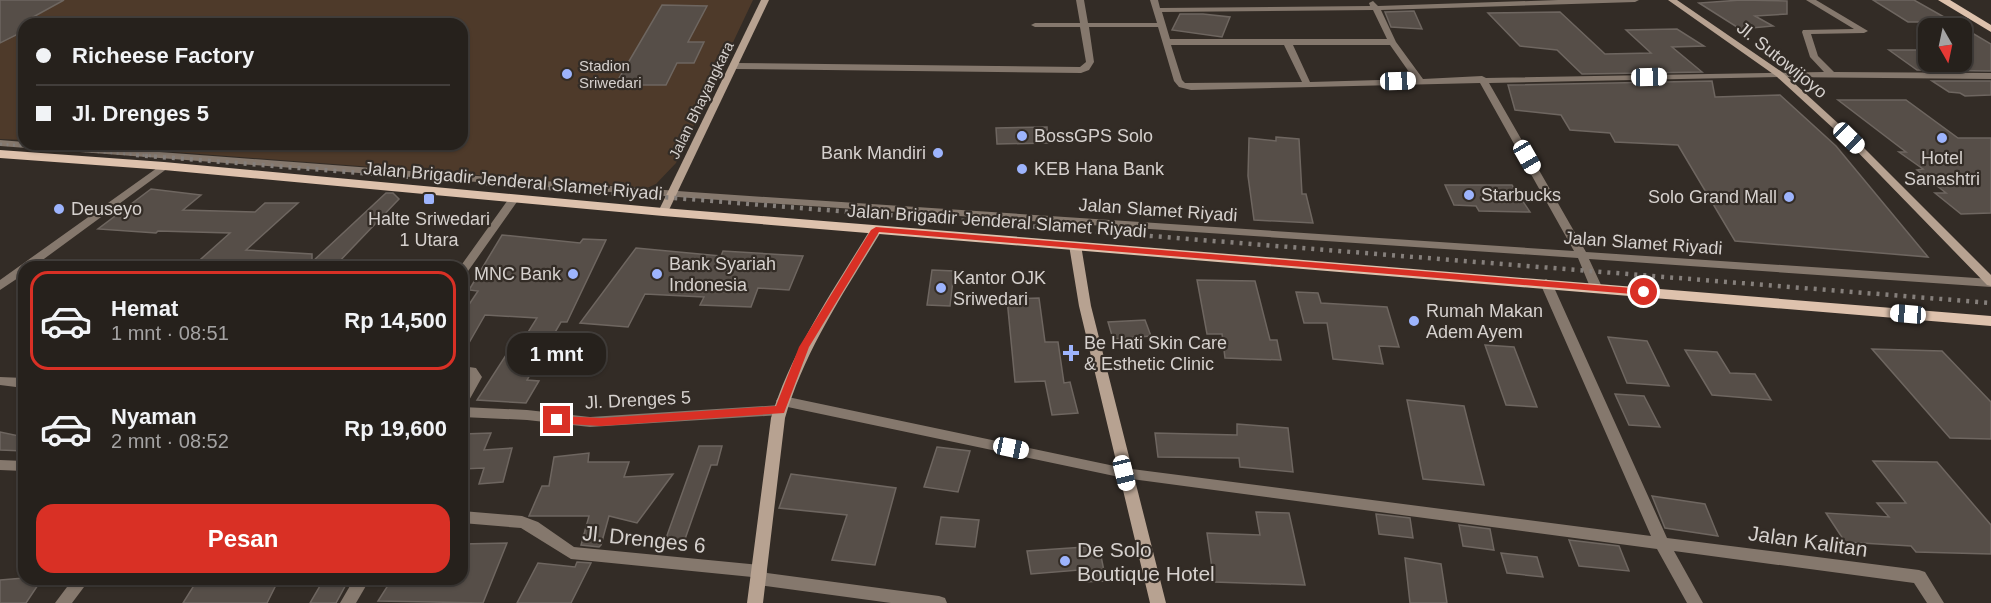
<!DOCTYPE html>
<html lang="id">
<meta charset="utf-8">
<style>
body{margin:0;font-family:Helvetica,sans-serif;background:#2e2925;color:#f1f3f6;height:100vh;display:flex;flex-direction:column;font-size:22px;white-space:nowrap}
*{box-sizing:border-box;margin:0}
p{font-size:20px;color:#a4a3a3}
.icon{flex:none;width:33px;height:33px;fill:none;stroke:currentColor;stroke-width:2;stroke-linecap:round;stroke-linejoin:round}
.map{position:relative;flex:1;overflow:hidden}
.drawer{position:absolute;left:18px;top:261px;width:450px;height:324px;display:flex;flex-direction:column;background:#26211c;border-radius:18px;box-shadow:0 2px 4px #0004,0 0 0 2px #423e3b}
.drawer>*{flex:none}
.banner{position:absolute;left:18px;top:18px;width:450px;height:132px;border-radius:18px;box-shadow:0 2px 4px #0004,0 0 0 2px #423e3b;display:grid;align-content:center;height:132px;padding:0 18px;background:#26211c}
.needle{width:39px;rotate:171deg}
.tools{position:absolute;left:1918px;top:18px;display:grid;gap:12px}
.tools a{display:grid;place-items:center;width:54px;height:54px;border-radius:12px;background:#26211c;box-shadow:0 2px 4px #0004,0 0 0 2px #423e3b;font-size:30px}
.end{position:absolute;width:27px;height:27px;margin:-14px;border:8px solid #d93025;background:#fff;box-shadow:0 0 0 3px #fff}
.from{border-radius:50%}
.bubble{position:absolute;height:42px;border-radius:18px;background:#26211c;box-shadow:0 2px 4px #0004,0 0 0 2px #423e3b;font-size:20px;font-weight:800;line-height:42px;text-align:center}
.car{position:absolute;width:18px;height:36px;margin:-18px -9px;border-radius:8px;box-shadow:0 0 4px 2px #0007;background:linear-gradient(#fff 24%,#345 0 40%,#fff 0 76%,#345 0 86%,#fff 0)}
.banner b{display:flex;align-items:center;gap:21px;height:57px;font-size:22px}
.banner b+b{border-top:2px solid #423e3b}
.banner i{width:15px;height:15px;background:#f1f3f6}
ul{padding:10px 0 0;list-style:none}
li{display:flex;align-items:center;gap:18px;height:99px;margin:0 12px 9px;padding:0 6px;border:3px solid transparent;border-radius:18px}
li div{flex:1}
li b{display:block;font-size:22px}
li em{font-style:normal;font-weight:800}
li.current{border-color:#d93025}
li>.icon{width:54px;height:54px;stroke-width:1.5}
.primary-button{display:flex;gap:12px;margin-top:auto;padding:12px 18px}
.primary-button a{flex:1;height:69px;border-radius:18px;background:#d93025;color:#fff;font-size:24px;font-weight:800;line-height:69px;text-align:center}
.map>svg:first-child{display:block}
.green{fill:#4e3a2a}
.building{fill:#564e48;stroke:#6e6660;stroke-width:1.5}
.lines{fill:none;stroke-linecap:round;stroke-linejoin:round}
.street{fill:#85786d;fill-rule:evenodd}
.secondary{fill:#b7a291;fill-rule:evenodd}
.primary{fill:#dec2ad;fill-rule:evenodd}
.rail-far1{stroke:#857f7b;stroke-width:3;stroke-dasharray:2 4.5;stroke-linecap:butt}
.rail{stroke:#857f7b;stroke-width:4.5;stroke-dasharray:3 6;stroke-linecap:butt}
.route{fill:#d93025}
.poi-dot{fill:#9db4fd;stroke:#332c26;stroke-width:2}
.labels{text-anchor:middle;dominant-baseline:central;stroke-width:4.5;stroke-linejoin:round;paint-order:stroke}
.far-poi-label{font-size:15px;fill:#d6d1ce;stroke:#332c26;text-anchor:start}
.far-street-label{font-size:15px;fill:#d6d1ce;stroke:#332c26}
.street-label{font-size:18px;fill:#d6d1ce;stroke:#332c26}
.poi-label{font-size:18px;fill:#d6d1ce;stroke:#332c26;text-anchor:start}
.near-street-label{font-size:21px;fill:#d6d1ce;stroke:#332c26}
.near-poi-label{font-size:21px;fill:#d6d1ce;stroke:#332c26;text-anchor:start}
</style>
<div class="map">
<svg width="1991" height="603" viewBox="0 0 1991 603">
<rect width="100%" height="100%" fill="#332c26"/>
<polygon class="green" points="0,0 753,0 676,163 656,184 647,188 69,144 462,144 462,24 24,24 24,140 0,139"/>
<g class="building">
<polygon points="0,0 64,0 24,22 24,31 0,43"/>
<polygon points="1741,0 1787,1 1787,14 1755,16 1773,26 1740,29 1699,3"/>
<polygon points="1873,0 1914,0 1953,22 1908,22"/>
<polygon points="662,5 707,6 688,42 704,42 694,63 677,63 666,85 615,85"/>
<polygon points="1414,11 1422,29 1391,27 1385,12"/>
<polygon points="1560,12 1605,54 1651,53 1626,30 1677,29 1704,46 1672,47 1702,72 1582,74 1557,50 1520,46 1488,13"/>
<polygon points="1180,14 1203,14 1230,17 1222,37 1172,30"/>
<polygon points="1962,27 1991,44 1991,71 1917,70 1889,50 1919,50 1929,55 1929,62 1962,62"/>
<polygon points="1712,81 1715,97 1780,95 1836,146 1928,257 1735,241 1678,145 1615,142 1610,133 1570,130 1561,115 1515,110 1508,85"/>
<polygon points="1932,81 1991,81 1991,95 1965,96 1960,93 1949,92"/>
<polygon points="1838,100 1906,100 1958,138 1991,138 1991,213 1961,214 1935,193 1946,193 1917,170 1923,169 1899,152 1906,152"/>
<polygon points="1047,127 1048,143 997,144 996,128"/>
<polygon points="1276,137 1299,139 1302,194 1306,194 1313,223 1254,220 1248,176 1249,138 1276,141"/>
<polygon points="1445,185 1512,185 1530,212 1479,211 1476,206 1454,205"/>
<polygon points="151,189 201,195 183,210 255,212 265,203 298,203 246,250 312,254 312,262 386,193 393,193 399,199 334,267 192,267 230,233 158,231 156,233 98,229"/>
<polygon points="502,235 580,243 583,239 606,240 567,322 561,322 527,380 539,381 526,403 477,400 508,352 515,353 537,318 485,315 462,355 462,315 478,291 469,290"/>
<polygon points="636,248 721,256 723,251 803,256 789,290 758,288 751,307 700,305 704,297 645,294 628,327 580,323"/>
<polygon points="932,270 954,271 950,306 927,305"/>
<polygon points="1197,280 1255,281 1270,340 1277,340 1281,360 1225,358 1222,334 1207,334"/>
<polygon points="1296,292 1318,293 1321,303 1387,307 1399,347 1379,346 1383,364 1333,359 1327,323 1304,323"/>
<polygon points="1039,298 1045,342 1058,342 1064,383 1070,382 1078,413 1052,415 1045,381 1015,382 1007,299"/>
<polygon points="1145,320 1151,336 1113,339 1108,322"/>
<polygon points="1608,337 1647,341 1669,386 1627,383"/>
<polygon points="1485,345 1514,347 1537,407 1506,405"/>
<polygon points="1872,349 1942,351 1991,402 1991,439 1950,438"/>
<polygon points="1685,350 1717,352 1730,373 1755,374 1771,400 1712,395"/>
<polygon points="1615,394 1644,396 1660,427 1629,425"/>
<polygon points="1407,400 1464,406 1484,485 1423,479"/>
<polygon points="1237,424 1288,428 1293,472 1240,467 1239,458 1158,457 1155,433 1237,435"/>
<polygon points="0,432 24,437 24,451 0,450"/>
<polygon points="491,433 484,450 512,448 503,482 479,484 484,468 462,469 462,434"/>
<polygon points="699,446 722,446 717,465 711,465 684,542 665,541"/>
<polygon points="937,447 970,451 958,492 924,487"/>
<polygon points="589,453 588,462 629,462 624,477 673,474 637,523 609,516 601,545 599,547 581,545 589,516 529,516 542,486 549,486 554,457"/>
<polygon points="1873,461 1937,462 1991,525 1991,554 1916,552 1911,546 1845,542 1826,513 1889,517 1877,503 1906,503"/>
<polygon points="791,474 896,488 875,565 832,560 847,515 779,508"/>
<polygon points="1652,496 1705,504 1718,536 1665,528"/>
<polygon points="1256,512 1289,513 1305,585 1214,582 1207,533 1260,535"/>
<polygon points="1376,514 1410,518 1413,538 1379,534"/>
<polygon points="941,517 979,520 975,547 936,544"/>
<polygon points="1459,525 1490,529 1494,550 1463,546"/>
<polygon points="1569,540 1619,546 1629,571 1579,566"/>
<polygon points="507,543 483,603 378,601 392,579 462,579 462,544"/>
<polygon points="1099,546 1106,581 1081,582 1079,570 1031,574 1027,551"/>
<polygon points="1501,553 1537,557 1543,577 1507,573"/>
<polygon points="1405,558 1441,564 1447,603 1410,603"/>
<polygon points="577,562 591,563 571,603 517,603 538,563 575,567"/>
<polygon points="24,578 42,579 26,603 0,603 0,580"/>
<polygon points="198,579 279,579 267,603 183,603"/>
<polygon points="324,579 349,579 336,603 310,603"/>
</g>
<g class="lines">
<g class="street">
<path d="M1076 0H1084L1088 23H1157L1150 0H1158L1160 8 1370 6 1369 3 1373 1 1378 6 1558 0H1639L1635 2 1381 10 1396 42 1423 79 1482 76 1486 78 1824 72 1810 57 1802 32 1803 30 1854 29 1806 0H1816L1868 31 1864 33 1811 34 1818 56 1834 72 1991 73V79L1779 77 1489 83 1586 252 1991 279V287L1589 259 1602 287 1596 291 1590 287 1578 258 691 198 0 146V140L24 142V144H53L691 192 1574 251 1480 83 1191 90 1179 87 1174 81 1158 27H1089L1094 62 1089 70 1081 73 735 69 731 66 735 63 1080 67 1086 62 1080 27H1035L1031 25 1035 23H1080ZM1373 10 1387 39H1170L1162 12ZM1171 45H1284L1302 82 1185 83 1182 80ZM1293 45H1390L1414 79 1310 82Z"/>
<polygon points="164,163 169,166 168,168 33,267 24,267 24,274 0,290 0,280"/>
<polygon points="514,196 519,199 466,274 462,276 462,267 460,267 510,197"/>
<polygon points="1546,279 1552,283 1667,538 1919,570 1925,572 1944,603 1927,603 1914,583 1674,551 1703,603 1687,603 1657,549 1124,478 783,406 778,404 776,401 778,398 783,396 1124,468 1651,536 1540,283"/>
<polygon points="462,366 476,368 482,377 467,404 462,406 462,389 468,377 462,374"/>
<polygon points="0,377 24,378 24,388 0,385"/>
<polygon points="780,405 785,407 787,410 785,413 780,415 590,427 527,420 462,417 462,407 527,410 590,417"/>
<polygon points="0,460 24,461 24,471 0,470"/>
<polygon points="462,511 522,516 538,522 574,547 760,565 766,566 767,573 939,596 945,598 947,603 891,603 759,585 753,583 752,577 571,559 521,528 462,523"/>
<polygon points="73,579 90,579 72,603 55,603"/>
<polygon points="354,579 370,579 356,603 340,603"/>
</g>
<g class="secondary">
<polygon points="761,0 769,0 668,212 667,214 659,214 658,212"/>
<polygon points="1668,0 1677,0 1782,72 1852,136 1991,275 1991,286 1987,285 1846,140 1776,76"/>
<path d="M876 227 882 230C845 291 805 349 785 418L763 603H747L771 418C792 349 833 291 870 230Z"/>
<polygon points="1075,242 1081,245 1091,306 1166,603 1150,603 1079,306 1069,245"/>
</g>
<g class="primary">
<polygon points="1938,0 1950,0 1991,25 1991,32"/>
<polygon points="0,150 164,162 663,208 1991,316 1991,326 663,216 164,170 0,158"/>
</g>
<polyline class="rail-far1" points="0,144 155,156"/>
<polyline class="rail" points="136,155 1991,303"/>
</g>
<polygon class="route" points="876,227 1644,289 1648,292 1644,295 879,232 809,347 784,413 601,426 553,423 551,420 557,416 601,418 776,406 799,347 871,230"/>
<g class="poi-dot">
<circle cx="567" cy="74" r="6"/>
<circle cx="1022" cy="136" r="6"/>
<circle cx="1942" cy="138" r="6"/>
<circle cx="938" cy="153" r="6"/>
<circle cx="1022" cy="169" r="6"/>
<circle cx="1469" cy="195" r="6"/>
<circle cx="1789" cy="197" r="6"/>
<rect x="423" y="193" width="12" height="12" rx="3"/>
<circle cx="59" cy="209" r="6"/>
<circle cx="573" cy="274" r="6"/>
<circle cx="657" cy="274" r="6"/>
<circle cx="941" cy="288" r="6"/>
<circle cx="1414" cy="321" r="6"/>
<path d="M1068 344h6v6h6v6h-6v6h-6v-6h-6v-6h6z"/>
<circle cx="1065" cy="561" r="6"/>
</g>
<g class="labels">
<g class="far-poi-label">
<text x="579" y="65">Stadion<tspan x="579" dy="17">Sriwedari</tspan></text>
</g>
<g class="far-street-label">
<text transform="translate(701 100) rotate(-64)">Jalan Bhayangkara</text>
</g>
<g class="street-label">
<text transform="translate(1782 60) rotate(39)">Jl. Sutowijoyo</text>
<text transform="translate(513 181) rotate(5)">Jalan Brigadir Jenderal Slamet Riyadi</text>
<text transform="translate(1158 210) rotate(4)">Jalan Slamet Riyadi</text>
<text transform="translate(997 221) rotate(4)">Jalan Brigadir Jenderal Slamet Riyadi</text>
<text transform="translate(1643 243) rotate(4)">Jalan Slamet Riyadi</text>
<text transform="translate(638 400) rotate(-3)">Jl. Drenges 5</text>
</g>
<g class="poi-label">
<text x="1034" y="136">BossGPS Solo</text>
<text x="926" y="153" text-anchor="end">Bank Mandiri</text>
<text x="1942" y="158" text-anchor="middle">Hotel<tspan x="1942" dy="21">Sanashtri</tspan></text>
<text x="1034" y="169">KEB Hana Bank</text>
<text x="1481" y="195">Starbucks</text>
<text x="1777" y="197" text-anchor="end">Solo Grand Mall</text>
<text x="71" y="209">Deuseyo</text>
<text x="429" y="219" text-anchor="middle">Halte Sriwedari<tspan x="429" dy="21">1 Utara</tspan></text>
<text x="669" y="264">Bank Syariah<tspan x="669" dy="21">Indonesia</tspan></text>
<text x="561" y="274" text-anchor="end">MNC Bank</text>
<text x="953" y="278">Kantor OJK<tspan x="953" dy="21">Sriwedari</tspan></text>
<text x="1426" y="311">Rumah Makan<tspan x="1426" dy="21">Adem Ayem</tspan></text>
<text x="1084" y="343">Be Hati Skin Care<tspan x="1084" dy="21">&amp; Esthetic Clinic</tspan></text>
</g>
<g class="near-street-label">
<text transform="translate(644 539) rotate(6)">Jl. Drenges 6</text>
<text transform="translate(1808 541) rotate(8)">Jalan Kalitan</text>
</g>
<g class="near-poi-label">
<text x="1077" y="549">De Solo<tspan x="1077" dy="24">Boutique Hotel</tspan></text>
</g>
</g>
</svg>
<div class="tools">
<a><svg class="needle" viewBox="-14 -14 28 28"><path d="M0-13l5 13h-10z" fill="#e53935"/><path d="M0 13l5-13h-10z" fill="#a4a3a3"/></svg></a>
</div>
<i class="end from" style="left:1644px;top:292px"></i>
<i class="end" style="left:557px;top:420px"></i>
<div class="bubble" style="left:507px;top:333px;width:99px">1 mnt</div>
<i class="car" style="left:1649px;top:77px;rotate:89deg"></i>
<i class="car" style="left:1398px;top:81px;rotate:88deg"></i>
<i class="car" style="left:1849px;top:138px;rotate:134deg"></i>
<i class="car" style="left:1527px;top:157px;rotate:150deg"></i>
<i class="car" style="left:1908px;top:314px;rotate:275deg"></i>
<i class="car" style="left:1011px;top:448px;rotate:102deg"></i>
<i class="car" style="left:1124px;top:473px;rotate:166deg"></i>
<div class="banner">
<b><i class="from"></i>Richeese Factory</b>
<b><i></i>Jl. Drenges 5</b>
</div>
<section class="drawer">
<ul>
<li class="current"><svg class="icon" aria-label="car" viewBox="0 0 24 24"><path d="M5 17H2v-5l4-1 3-4h7l3 4 3 1v5h-3M9 17h6M6 11h13"/><circle cx="7" cy="17" r="2"/><circle cx="17" cy="17" r="2"/></svg><div><b>Hemat</b><p>1 mnt · 08:51</p></div><em>Rp 14,500</em></li>
<li><svg class="icon" aria-label="car" viewBox="0 0 24 24"><path d="M5 17H2v-5l4-1 3-4h7l3 4 3 1v5h-3M9 17h6M6 11h13"/><circle cx="7" cy="17" r="2"/><circle cx="17" cy="17" r="2"/></svg><div><b>Nyaman</b><p>2 mnt · 08:52</p></div><em>Rp 19,600</em></li>
</ul>
<div class="primary-button"><a>Pesan</a></div>
</section>
</div>
